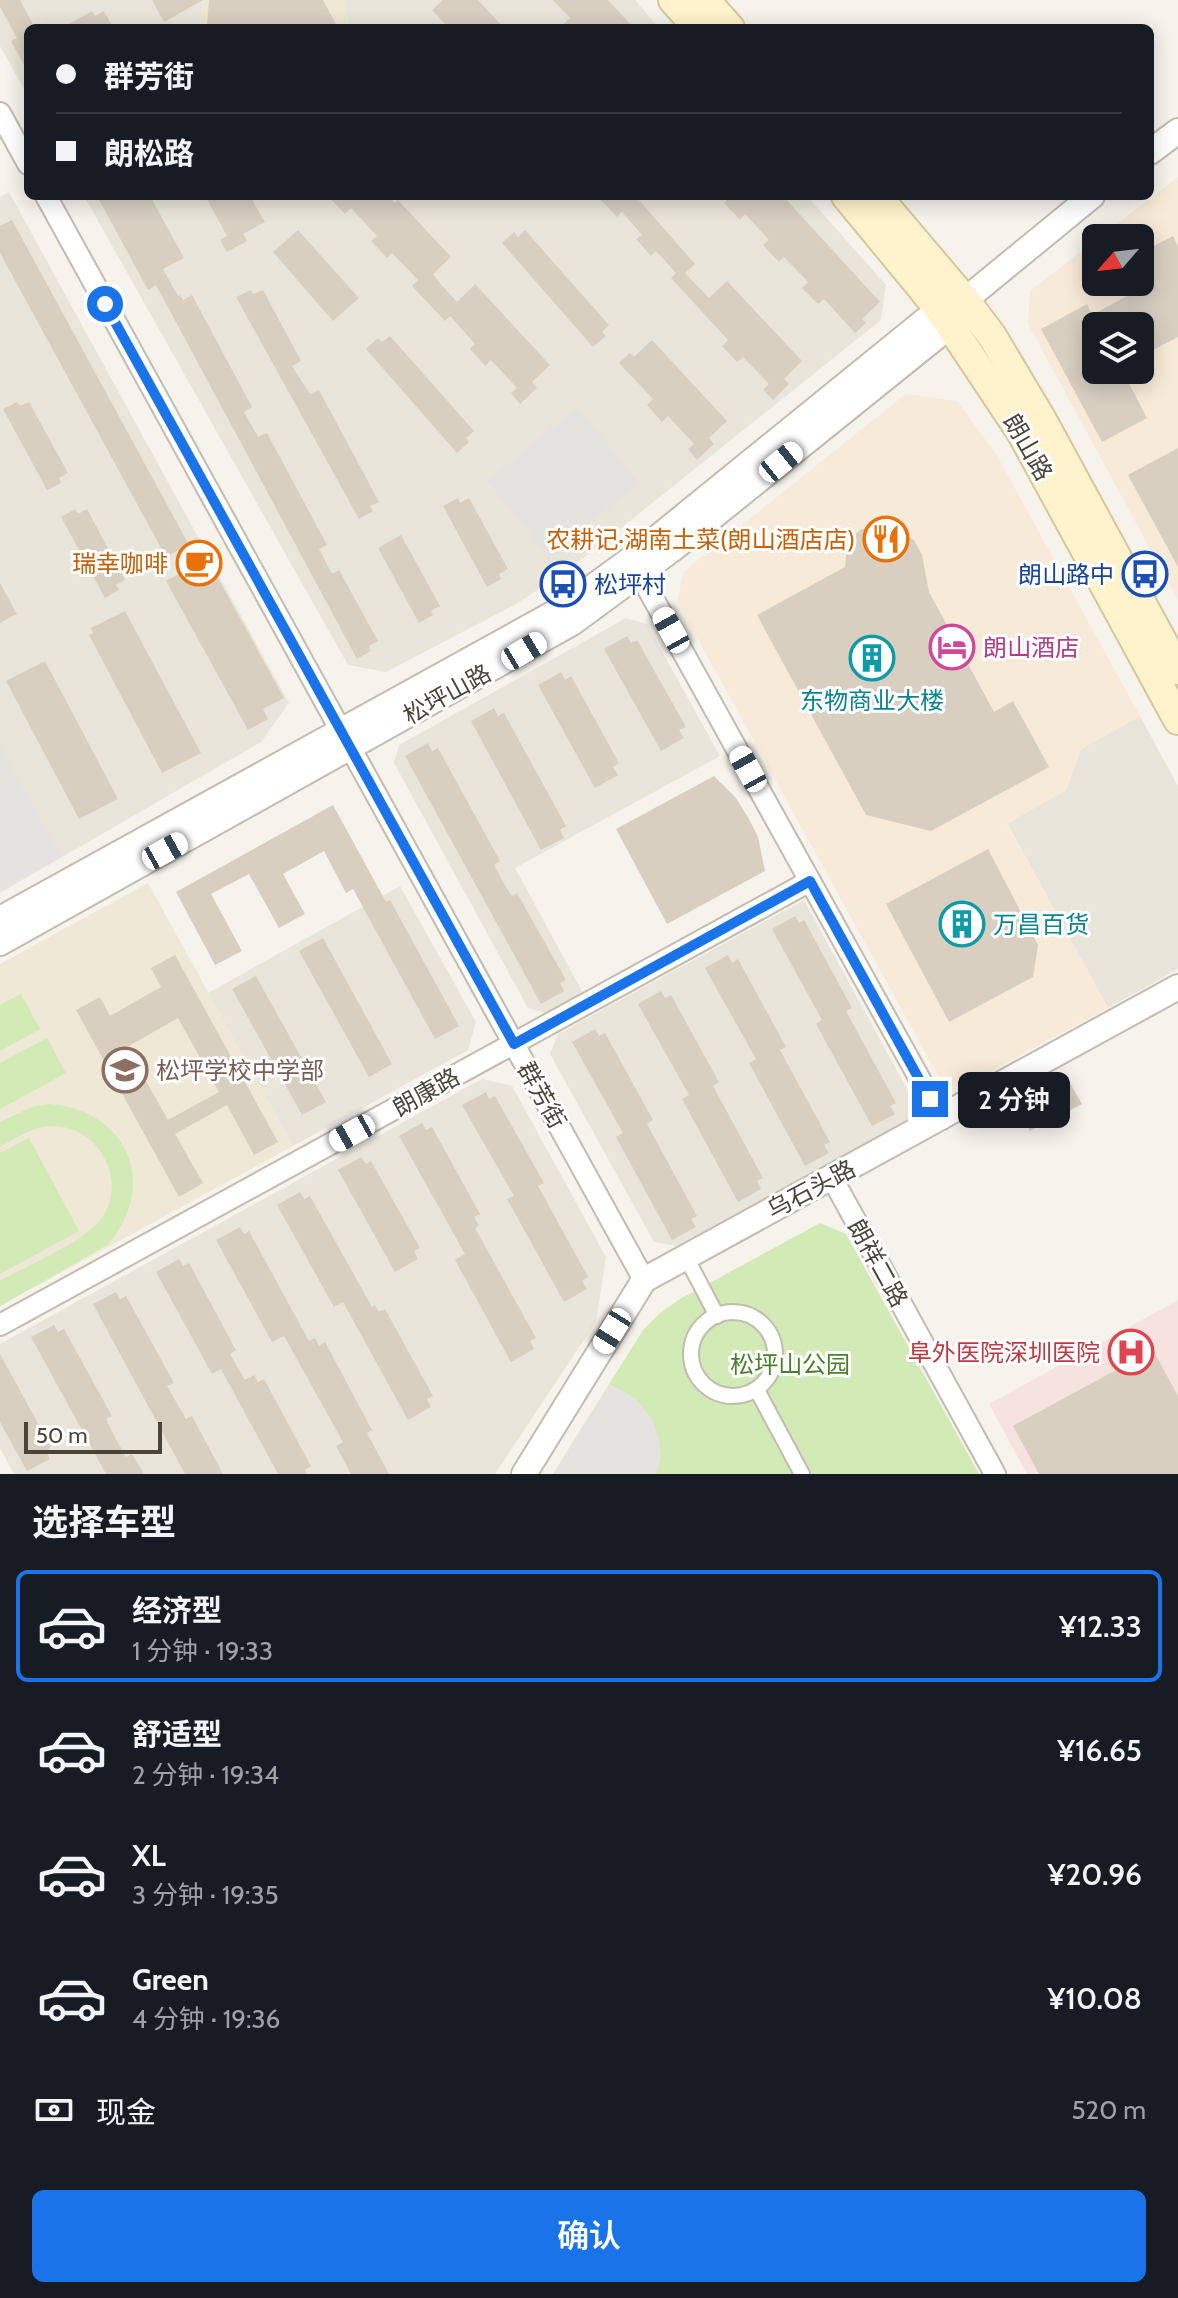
<!DOCTYPE html>
<html lang="zh">
<meta charset="utf-8">
<style>
body{margin:0;font-family:Cabin,"Noto Sans SC",sans-serif;background:#20242c;color:#f1f3f6;height:100vh;display:flex;flex-direction:column;font-size:30px;white-space:nowrap}
*{box-sizing:border-box;margin:0}
p{font-size:26px;color:#9ea1a6}
.icon{flex:none;width:44px;height:44px;fill:none;stroke:currentColor;stroke-width:2;stroke-linecap:round;stroke-linejoin:round}
.map{position:relative;height:1474px;overflow:hidden}
.drawer{display:flex;flex-direction:column;background:#171b24;flex:1}
.drawer>*{flex:none}
.guide{position:absolute;left:24px;top:24px;width:1130px;height:176px;border-radius:12px;box-shadow:0 4px 20px #0003;display:grid;align-content:center;height:176px;padding:0 32px;background:#171b24}
.needle{width:52px;rotate:242deg}
.fabs{position:absolute;left:1082px;top:224px;display:grid;gap:16px}
.fabs a{display:grid;place-items:center;width:72px;height:72px;border-radius:12px;background:#171b24;box-shadow:0 4px 20px #0003;font-size:40px}
.scale{position:absolute;left:24px;bottom:20px;width:138px;box-sizing:border-box;padding-left:8px;border:4px solid #4b4439;border-top:0;font-size:22px;line-height:28px;white-space:nowrap;color:#4b4439;-webkit-text-stroke:6px #fff;paint-order:stroke}
.end{position:absolute;width:36px;height:36px;margin:-18px;border:10px solid #1a73e8;background:#fff;box-shadow:0 0 0 4px #fff}
.from{border-radius:50%}
.bubble{position:absolute;height:56px;border-radius:12px;background:#171b24;box-shadow:0 4px 20px #0003;font-size:26px;font-weight:600;line-height:56px;text-align:center}
.car{position:absolute;width:24px;height:48px;margin:-24px -12px;border-radius:10px;box-shadow:0 0 6px 2px #0007;background:linear-gradient(#fff 24%,#345 0 40%,#fff 0 76%,#345 0 86%,#fff 0)}
.guide b{display:flex;align-items:center;gap:28px;height:76px;font-size:30px}
.guide b+b{border-top:2px solid #363941}
.guide i{width:20px;height:20px;background:#f1f3f6}
ul{padding:0;list-style:none}
li{display:flex;align-items:center;gap:24px;height:112px;margin:0 16px 12px;padding:0 16px;border:4px solid transparent;border-radius:12px}
li div{flex:1}
li b{display:block;font-size:30px}
li em{font-style:normal;font-weight:600}
li.on{border-color:#1a73e8}
li>.icon{width:72px;height:72px;stroke-width:1.5}
h2{padding:0 32px;font-size:36px;line-height:96px}
.pay{display:flex;align-items:center;gap:20px;height:88px;padding:0 32px;font-size:30px}
.pay p{margin-inline-start:auto}
.cta{display:flex;gap:16px;margin-top:auto;padding:16px 32px}
.cta a{flex:1;height:92px;border-radius:12px;background:#1a73e8;color:#fff;font-size:32px;font-weight:600;line-height:92px;text-align:center}
.map>svg:first-child{display:block}
.residential{fill:#eae5da}
.commercial{fill:#f7ead8;fill-rule:evenodd}
.education{fill:#efe8d6}
.medical{fill:#f6e3e0}
.green{fill:#d2eab5}
.parking{fill:#e5e3e0}
.building{fill:#d8cfc1;fill-rule:evenodd}
.lines{fill:none;stroke-linecap:round;stroke-linejoin:round}
.pedestrian-casing{stroke:#c2bbae;stroke-width:18}
.minor-casing{stroke:#c2bbae;stroke-width:24}
.tertiary-casing{stroke:#c2bbae;stroke-width:28}
.secondary-casing{stroke:#d6c79b;stroke-width:32}
.pedestrian{stroke:#fff;stroke-width:14}
.minor{stroke:#fff;stroke-width:20}
.tertiary{stroke:#fff;stroke-width:24}
.secondary{stroke:#fff3cd;stroke-width:28}
.route{stroke:#1a73e8;stroke-width:10}
.labels{text-anchor:middle;dominant-baseline:central;stroke-width:6;stroke-linejoin:round;paint-order:stroke}
.street-label{font-size:24px;fill:#4b4439;stroke:#fff}
.food-label{font-size:24px;fill:#c56008;stroke:#fff;text-anchor:end}
.transit-label{font-size:24px;fill:#164399;stroke:#fff;text-anchor:end}
.hotel-label{font-size:24px;fill:#b23c85;stroke:#fff;text-anchor:start}
.culture-label{font-size:24px;fill:#0d838f;stroke:#fff}
.education-label{font-size:24px;fill:#785e54;stroke:#fff;text-anchor:start}
.health-label{font-size:24px;fill:#be3a42;stroke:#fff;text-anchor:end}
.park-label{font-size:24px;fill:#4a7f2a;stroke:#fff}
</style>
<div class="map">
<svg width="1178" height="1474" viewBox="0 0 1178 1474">
<rect width="100%" height="100%" fill="#f6f3ec"/>
<g class="residential">
<polygon points="0,0 202,0 200,28 28,28 28,96 0,46"/>
<polygon points="345,0 635,0 659,28 349,28"/>
<polygon points="9,192 289,703 261,742 0,893 0,197"/>
<polygon points="84,196 807,196 886,285 881,320 571,568 516,604 386,672 348,665"/>
<polygon points="626,618 647,624 720,756 515,868 583,993 545,1013 528,1008 394,763 399,745"/>
<polygon points="1140,716 1178,786 1178,969 1108,1008 1007,823 1066,790 1081,749"/>
<polygon points="400,886 476,1022 468,1050 293,1146 208,993"/>
<polygon points="804,900 920,1113 677,1246 654,1242 550,1054 558,1034"/>
<polygon points="482,1079 512,1086 606,1257 596,1322 495,1474 14,1474 0,1448 0,1344"/>
</g>
<g class="commercial">
<path d="M1178 177V600L1028 324 1030 291 1096 240V282H1140V238H1099ZM1096 326H1140V370H1096Z"/>
<polygon points="906,394 957,401 996,454 1140,716 1081,749 1066,790 1007,824 1108,1008 963,1086 941,1081 677,601 684,571"/>
</g>
<g class="education">
<polygon points="202,0 345,0 349,28 200,28"/>
<polygon points="148,883 293,1146 0,1306 0,964"/>
</g>
<polygon class="medical" points="1178,1300 1178,1474 1027,1474 989,1404"/>
<g class="green">
<polygon points="21,994 40,1029 0,1051 0,1005"/>
<polygon points="47,1038 66,1073 0,1109 0,1063"/>
<path d="M49 1104C128 1110 160 1185 107 1245L0 1306V1281C26 1266 84 1242 101 1219 129 1181 99 1125 51 1126 33 1126 16 1138 0 1147V1122L32 1107Z"/>
<polygon points="29,1138 79,1231 0,1274 0,1153"/>
<polygon points="820,1223 846,1234 979,1474 553,1474 643,1330 659,1314 680,1299"/>
</g>
<g class="parking">
<polygon points="578,407 639,483 548,556 487,481"/>
<polygon points="0,747 61,857 0,890"/>
<polygon points="610,1384 635,1398 652,1419 659,1438 661,1455 658,1469 655,1474 553,1474"/>
</g>
<g class="building">
<polygon points="0,0 20,0 35,28 28,28 28,72 11,41 17,38 0,7"/>
<polygon points="152,0 203,0 164,22"/>
<polygon points="209,0 323,0 338,28 223,28 207,25"/>
<polygon points="443,0 478,0 504,28 449,28 432,10"/>
<polygon points="553,0 608,0 634,28 559,28 570,18"/>
<polygon points="92,11 95,16 104,11 113,28 62,28"/>
<polygon points="97,196 150,196 184,258 163,269 178,296 180,295 183,300 192,295 252,407 244,412 258,437 267,433 327,545 319,549 332,574 339,570 378,641 369,646 371,651 357,659 156,285 148,290"/>
<polygon points="205,196 250,196 265,222 243,234 247,241 227,252 220,240 227,236"/>
<polygon points="328,196 388,196 395,203 398,200 451,257 433,274 438,281 457,302 475,284 550,365 532,382 537,388 520,404 511,393 517,388 491,360 485,366 470,349 475,344 450,316 445,321 412,286 418,280 392,253 387,258 371,241 377,236 351,208 345,214"/>
<polygon points="597,196 640,196 637,198 695,264 685,273 709,298 727,281 802,361 784,379 789,384 773,400 763,390 769,384 743,357 737,362 722,346 728,340 671,278 676,273 656,251 651,256 636,239 642,235 622,212 617,217"/>
<polygon points="731,196 783,196 880,302 862,319 866,323 855,333 824,299 818,304 802,288 808,282 784,257 779,262 763,245 769,240 745,214 740,220 724,203"/>
<polygon points="12,220 189,545 166,557 0,253 0,226"/>
<polygon points="298,230 359,298 333,321 273,252"/>
<polygon points="525,230 609,325 602,332 606,336 593,347 502,243 514,232 518,237"/>
<polygon points="1173,236 1178,246 1178,337 1140,357 1140,326 1096,326 1096,370 1122,370 1147,418 1102,442 1041,329 1087,304 1092,315 1147,285 1140,273 1140,253"/>
<polygon points="251,290 253,294 263,290 301,361 292,366 310,394 319,390 379,502 370,506 373,511 359,519 236,297"/>
<polygon points="390,336 474,431 466,438 469,442 457,453 366,349 378,338 382,342"/>
<polygon points="652,340 727,421 709,438 714,444 697,460 688,449 694,444 668,416 662,422 647,405 653,399 619,363 630,353 634,357"/>
<polygon points="17,402 20,406 29,402 68,473 59,478 61,483 47,490 3,409"/>
<polygon points="1178,448 1178,567 1128,475"/>
<polygon points="458,498 460,503 469,498 508,569 499,574 501,579 487,587 443,506"/>
<polygon points="75,509 78,514 87,509 125,580 116,585 119,590 105,598 61,517"/>
<polygon points="887,524 914,540 922,555 929,592 994,712 1013,701 1049,767 931,831 866,815 757,615 845,567 847,548 851,538 860,530 872,525"/>
<polygon points="401,535 440,606 431,611 433,615 419,623 378,548"/>
<polygon points="212,567 284,698 263,709 268,719 248,730 166,581 187,570 191,578"/>
<polygon points="0,583 17,614 0,623"/>
<polygon points="125,611 201,753 162,773 89,635 93,633 91,628"/>
<polygon points="627,636 631,643 637,640 686,727 679,730 684,738 661,751 604,649"/>
<polygon points="45,661 118,799 79,819 6,681"/>
<polygon points="561,672 565,680 571,676 619,763 613,767 618,775 595,788 538,685"/>
<polygon points="494,708 498,716 504,713 566,826 560,830 564,838 541,850 471,721"/>
<polygon points="428,743 432,751 438,748 500,861 494,865 507,889 512,896 517,893 566,980 560,983 564,991 541,1004 405,756"/>
<polygon points="714,776 736,798 749,819 758,837 765,871 667,924 616,829"/>
<polygon points="333,805 386,902 390,900 459,1026 435,1039 353,889 346,893 324,851 283,874 305,914 279,928 249,874 211,894 242,951 215,965 176,892"/>
<polygon points="988,849 1038,945 1033,977 949,1022 886,904"/>
<polygon points="795,916 799,923 804,920 852,1008 846,1011 896,1103 890,1106 895,1114 872,1126 816,1024 822,1020 772,929"/>
<polygon points="323,938 392,1064 369,1077 299,951"/>
<path d="M175 955 278 1142 254 1155 227 1105 175 1134 203 1183 179 1197 76 1010 100 997 110 1016 161 987 151 968ZM178 1018 219 1092 168 1120 127 1047Z"/>
<polygon points="728,955 732,963 738,959 786,1047 780,1050 830,1142 824,1145 829,1153 805,1166 749,1063 756,1059 705,968"/>
<polygon points="256,976 326,1102 302,1115 232,989"/>
<polygon points="661,991 665,998 671,995 719,1082 713,1086 763,1178 757,1181 761,1189 738,1202 682,1099 689,1095 638,1004"/>
<polygon points="595,1029 599,1036 605,1033 653,1120 647,1124 697,1216 691,1219 696,1227 672,1240 616,1137 623,1133 572,1042"/>
<polygon points="1068,1080 1082,1104 1030,1131 1017,1107"/>
<polygon points="486,1092 489,1099 495,1096 544,1183 538,1186 588,1277 582,1281 587,1289 564,1302 507,1199 514,1196 462,1105"/>
<polygon points="422,1123 426,1130 432,1127 480,1214 474,1217 479,1225 475,1228 536,1338 530,1341 534,1349 511,1362 455,1260 465,1254 399,1136"/>
<polygon points="361,1157 366,1164 371,1161 420,1248 414,1251 418,1259 395,1272 338,1170"/>
<polygon points="300,1192 304,1199 310,1196 372,1307 375,1305 379,1312 385,1309 433,1396 427,1399 431,1407 408,1420 343,1302 334,1307 277,1205"/>
<polygon points="240,1227 244,1234 249,1231 309,1341 315,1338 319,1346 325,1342 372,1430 367,1433 389,1474 351,1474 336,1446 343,1442 284,1336 272,1342 216,1240"/>
<polygon points="179,1259 183,1266 189,1263 236,1350 230,1354 245,1380 254,1375 258,1382 264,1379 311,1466 305,1470 307,1474 278,1474 221,1369 212,1374 156,1272"/>
<polygon points="116,1292 120,1299 126,1296 174,1383 167,1386 186,1419 192,1416 223,1474 185,1474 93,1304"/>
<polygon points="54,1325 58,1332 64,1329 112,1416 106,1419 116,1439 126,1457 132,1454 144,1474 106,1474 31,1337"/>
<polygon points="1153,1350 1178,1396 1178,1474 1039,1474 1013,1426"/>
<polygon points="0,1354 51,1447 46,1451 50,1459 27,1471 0,1422"/>
</g>
<g class="lines">
<g class="pedestrian-casing">
<g id="pedestrian">
<polyline points="686,1257 717,1316"/>
<circle cx="733" cy="1354" r="42"/>
<polyline points="757,1390 802,1474"/>
</g>
</g>
<g class="minor-casing">
<g id="minor">
<polyline points="0,113 28,164"/>
<polyline points="46,196 644,1280"/>
<polyline points="633,562 942,1119"/>
<polyline points="832,1178 995,1474"/>
<polyline points="0,1325 810,881"/>
</g>
</g>
<g class="tertiary-casing">
<g id="tertiary">
<polyline points="1150,152 1178,131"/>
<polyline points="0,919 565,607 631,559 939,309 956,303"/>
<polyline points="0,943 572,623 674,548 951,325 965,300 1092,196"/>
<polyline points="524,1474 644,1280 1178,987"/>
</g>
</g>
<g class="secondary-casing">
<g id="secondary">
<polyline points="673,0 698,28"/>
<polyline points="705,0 730,28"/>
<polyline points="846,196 939,309 1021,432 1178,720"/>
<polyline points="877,196 965,300 992,336 1042,420 1178,670"/>
</g>
</g>
<use href="#pedestrian" class="pedestrian"/>
<use href="#minor" class="minor"/>
<use href="#tertiary" class="tertiary"/>
<use href="#secondary" class="secondary"/>
</g>
<g class="lines">
<polyline class="route" points="105,304 514,1044 810,881 930,1099"/>
</g>
<defs>
<g id="restaurant-ring" transform="scale(2.3)"><circle r="9.5" fill="#fff" stroke="#e8710a" stroke-width="1.5"/><path d="M-5-6h1v4h1v-4h1v4h1v-4h1v5L-1.5 .5V6h-2V.5L-5-1ZM5-6V6H3V1.5H1.5Q1.5-4 5-6Z" fill="#e8710a"/></g>
<g id="cafe-ring" transform="scale(2.3)"><circle r="9.5" fill="#fff" stroke="#e8710a" stroke-width="1.5"/><path d="M-5.5-4.5H6V0H3Q3 3.5 0 3.5H-2.5Q-5.5 3.5-5.5 0ZM3-3.2v2h1.7v-2ZM-6 4.5H4V6H-6Z" fill="#e8710a"/></g>
<g id="bus-ring" transform="scale(2.3)"><circle r="9.5" fill="#fff" stroke="#1a4fb4" stroke-width="1.5"/><path d="M-5-6H5V4H4V6H2V4H-2V6H-4V4H-5ZM-3.5-4V0h7V-4ZM-3.5 1.2v1.5H-2V1.2ZM2 1.2v1.5H3.5V1.2Z" fill="#1a4fb4"/></g>
<g id="hotel-ring" transform="scale(2.3)"><circle r="9.5" fill="#fff" stroke="#d1479c" stroke-width="1.5"/><path d="M-6-4.5h1.5V1H6V5H4.5V3h-9V5H-6ZM-4 0a1.8 1.8 0 1 1 3.6 0ZM.5 0V-2.5h3Q6-2.5 6 0Z" fill="#d1479c"/></g>
<g id="building-ring" transform="scale(2.3)"><circle r="9.5" fill="#fff" stroke="#0f9aa8" stroke-width="1.5"/><path d="M-4-6H4V6H1V3H-1V6H-4ZM-2.5-4.3h1.7v1.8h-1.7ZM.8-4.3h1.7v1.8H.8ZM-2.5-1h1.7V.8h-1.7ZM.8-1h1.7V.8H.8Z" fill="#0f9aa8"/></g>
<g id="school-ring" transform="scale(2.3)"><circle r="9.5" fill="#fff" stroke="#8d6e63" stroke-width="1.5"/><path d="M0-5L7-2L0 1L-7-2ZM-4 1L0 2.5L4 1V4Q0 6-4 4Z" fill="#8d6e63"/></g>
<g id="hospital-ring" transform="scale(2.3)"><circle r="9.5" fill="#fff" stroke="#e0444e" stroke-width="1.5"/><path d="M-5-5h3v3.5h4V-5h3V5h-3V1.5h-4V5h-3Z" fill="#e0444e"/></g>
</defs>
<g fill-rule="evenodd">
<use href="#restaurant-ring" x="886" y="539"/>
<use href="#cafe-ring" x="199" y="563"/>
<use href="#bus-ring" x="1145" y="574"/>
<use href="#bus-ring" x="563" y="584"/>
<use href="#hotel-ring" x="952" y="647"/>
<use href="#building-ring" x="872" y="658"/>
<use href="#building-ring" x="962" y="924"/>
<use href="#school-ring" x="125" y="1070"/>
<use href="#hospital-ring" x="1131" y="1352"/>
</g>
<g class="labels">
<g class="street-label">
<text transform="translate(1028 447) rotate(60)">朗山路</text>
<text transform="translate(447 694) rotate(-29)">松坪山路</text>
<text transform="translate(426 1092) rotate(-29)">朗康路</text>
<text transform="translate(542 1095) rotate(61)">群芳街</text>
<text transform="translate(811 1189) rotate(-28)">乌石头路</text>
<text transform="translate(878 1263) rotate(61)">朗祥二路</text>
</g>
<g class="food-label">
<text x="855" y="539">农耕记·湖南土菜(朗山酒店店)</text>
<text x="168" y="563">瑞幸咖啡</text>
</g>
<g class="transit-label">
<text x="1114" y="574">朗山路中</text>
<text x="594" y="584" text-anchor="start">松坪村</text>
</g>
<g class="hotel-label">
<text x="983" y="647">朗山酒店</text>
</g>
<g class="culture-label">
<text x="872" y="700">东物商业大楼</text>
<text x="993" y="924" text-anchor="start">万昌百货</text>
</g>
<g class="education-label">
<text x="156" y="1070">松坪学校中学部</text>
</g>
<g class="health-label">
<text x="1100" y="1352">阜外医院深圳医院</text>
</g>
<g class="park-label">
<text x="790" y="1364">松坪山公园</text>
</g>
</g>
</svg>
<div class="fabs">
<a><svg class="needle" viewBox="-14 -14 28 28"><path d="M0-13l5 13h-10z" fill="#e53935"/><path d="M0 13l5-13h-10z" fill="#9ea1a6"/></svg></a>
<a><svg class="icon" aria-label="layers" viewBox="0 0 24 24"><path d="M12 4l9 5-9 5-9-5zM3 14l9 5 9-5"/></svg></a>
</div>
<div class="scale">50 m</div>
<i class="end from" style="left:105px;top:304px"></i>
<i class="end" style="left:930px;top:1099px"></i>
<div class="bubble" style="left:958px;top:1072px;width:112px">2 分钟</div>
<i class="car" style="left:781px;top:462px;rotate:51deg"></i>
<i class="car" style="left:671px;top:630px;rotate:331deg"></i>
<i class="car" style="left:524px;top:651px;rotate:59deg"></i>
<i class="car" style="left:748px;top:769px;rotate:331deg"></i>
<i class="car" style="left:165px;top:851px;rotate:61deg"></i>
<i class="car" style="left:352px;top:1133px;rotate:241deg"></i>
<i class="car" style="left:612px;top:1331px;rotate:212deg"></i>
<div class="guide">
<b><i class="from"></i>群芳街</b>
<b><i></i>朗松路</b>
</div>
</div>
<section class="drawer">
<h2>选择车型</h2>
<ul>
<li class="on"><svg class="icon" aria-label="car" viewBox="0 0 24 24"><path d="M5 17H2v-5l4-1 3-4h7l3 4 3 1v5h-3M9 17h6M6 11h13"/><circle cx="7" cy="17" r="2"/><circle cx="17" cy="17" r="2"/></svg><div><b>经济型</b><p>1 分钟 · 19:33</p></div><em>¥12.33</em></li>
<li><svg class="icon" aria-label="car" viewBox="0 0 24 24"><path d="M5 17H2v-5l4-1 3-4h7l3 4 3 1v5h-3M9 17h6M6 11h13"/><circle cx="7" cy="17" r="2"/><circle cx="17" cy="17" r="2"/></svg><div><b>舒适型</b><p>2 分钟 · 19:34</p></div><em>¥16.65</em></li>
<li><svg class="icon" aria-label="car" viewBox="0 0 24 24"><path d="M5 17H2v-5l4-1 3-4h7l3 4 3 1v5h-3M9 17h6M6 11h13"/><circle cx="7" cy="17" r="2"/><circle cx="17" cy="17" r="2"/></svg><div><b>XL</b><p>3 分钟 · 19:35</p></div><em>¥20.96</em></li>
<li><svg class="icon" aria-label="car" viewBox="0 0 24 24"><path d="M5 17H2v-5l4-1 3-4h7l3 4 3 1v5h-3M9 17h6M6 11h13"/><circle cx="7" cy="17" r="2"/><circle cx="17" cy="17" r="2"/></svg><div><b>Green</b><p>4 分钟 · 19:36</p></div><em>¥10.08</em></li>
</ul>
<div class="pay"><svg class="icon" aria-label="cash" viewBox="0 0 24 24"><path d="M3 7h18v10H3z"/><circle cx="12" cy="12" r="2"/></svg>现金<p>520 m</p></div>
<div class="cta"><a>确认</a></div>
</section>
